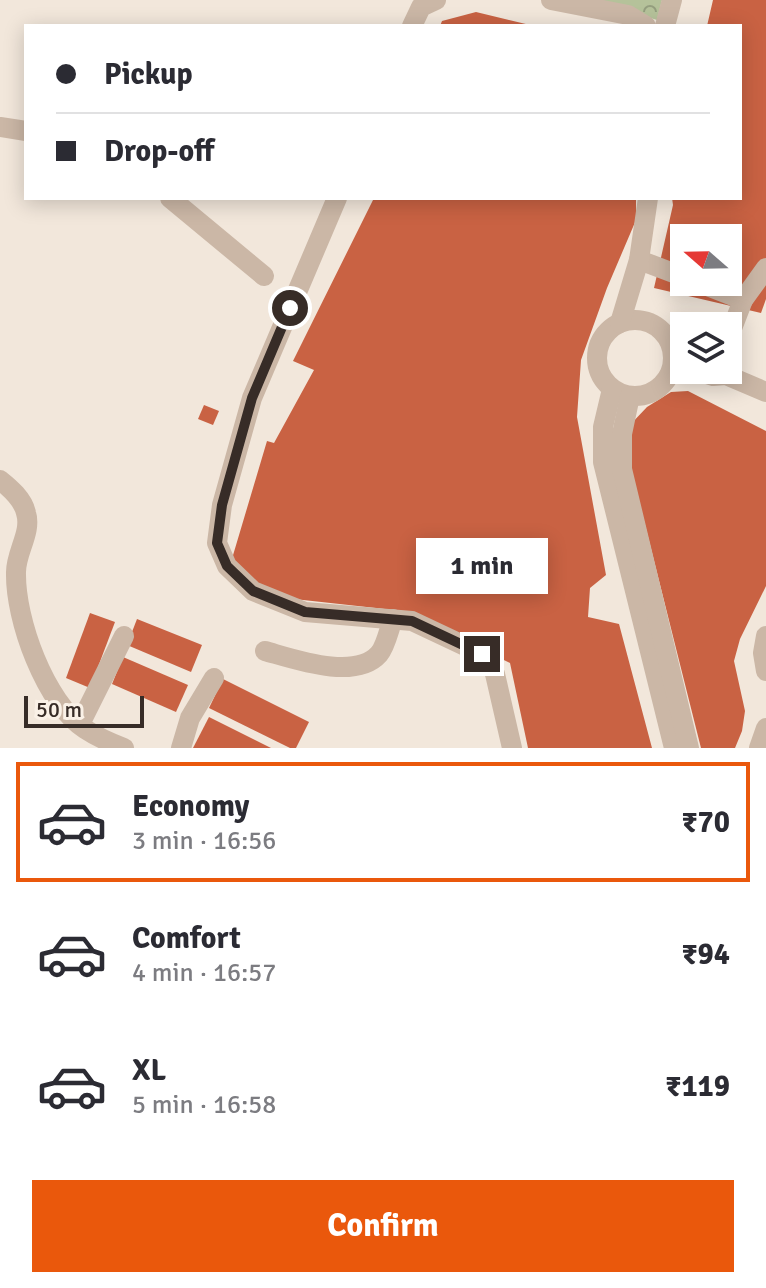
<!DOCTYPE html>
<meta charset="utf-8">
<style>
body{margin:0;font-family:Signika,sans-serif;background:#f7f7f7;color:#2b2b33;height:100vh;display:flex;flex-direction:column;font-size:30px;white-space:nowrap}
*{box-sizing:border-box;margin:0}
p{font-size:26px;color:#7c7c81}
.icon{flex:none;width:44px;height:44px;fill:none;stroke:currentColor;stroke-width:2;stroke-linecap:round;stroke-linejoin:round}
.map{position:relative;height:748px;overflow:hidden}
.details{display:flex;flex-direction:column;background:#fff;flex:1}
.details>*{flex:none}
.top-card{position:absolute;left:24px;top:24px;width:718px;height:176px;border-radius:0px;box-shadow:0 4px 20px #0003;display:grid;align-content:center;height:176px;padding:0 32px;background:#fff}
.needle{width:52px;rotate:290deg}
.controls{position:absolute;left:670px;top:224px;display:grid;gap:16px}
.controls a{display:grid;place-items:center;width:72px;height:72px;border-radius:0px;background:#fff;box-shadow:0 4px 20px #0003;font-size:40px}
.scale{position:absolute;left:24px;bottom:20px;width:120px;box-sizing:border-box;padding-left:8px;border:4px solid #372c27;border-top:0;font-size:22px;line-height:28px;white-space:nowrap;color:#372c27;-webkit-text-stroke:6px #faf1e7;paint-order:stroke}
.end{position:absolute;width:36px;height:36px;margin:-18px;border:10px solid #372c27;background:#fff;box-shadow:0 0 0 4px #fff}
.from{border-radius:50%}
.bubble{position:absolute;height:56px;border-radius:0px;background:#fff;box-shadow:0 4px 20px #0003;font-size:26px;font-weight:800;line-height:56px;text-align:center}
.top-card b{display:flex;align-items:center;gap:28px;height:76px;font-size:30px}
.top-card b+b{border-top:2px solid #e1e1e2}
.top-card i{width:20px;height:20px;background:#2b2b33}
ul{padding:14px 0 0;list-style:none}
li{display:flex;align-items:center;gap:24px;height:120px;margin:0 16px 12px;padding:0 16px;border:4px solid transparent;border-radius:0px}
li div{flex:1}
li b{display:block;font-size:30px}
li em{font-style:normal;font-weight:800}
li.current{border-color:#ea580c}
li>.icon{width:72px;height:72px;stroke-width:1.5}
.action{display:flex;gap:16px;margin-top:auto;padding:16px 32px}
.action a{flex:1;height:92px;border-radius:0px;background:#ea580c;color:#fff;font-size:32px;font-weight:800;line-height:92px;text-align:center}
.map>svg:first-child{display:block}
.park{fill:url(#park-crowns)}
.building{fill:#c96243;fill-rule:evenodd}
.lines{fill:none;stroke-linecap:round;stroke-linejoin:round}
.minor{stroke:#cbb7a6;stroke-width:20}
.route{stroke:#372c27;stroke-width:10}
</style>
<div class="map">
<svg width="766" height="748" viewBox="0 0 766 748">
<defs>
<pattern id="park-crowns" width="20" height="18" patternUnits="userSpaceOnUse" patternTransform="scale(2)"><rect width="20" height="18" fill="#b5c29a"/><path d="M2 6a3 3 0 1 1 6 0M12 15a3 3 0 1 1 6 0" fill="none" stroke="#949e7e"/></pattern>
</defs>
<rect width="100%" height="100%" fill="#f2e7db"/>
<polygon class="park" points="591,0 662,0 657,20"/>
<g class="building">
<path d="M713 0H766V299L761 313 654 288 673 205 672 198H740V26H707ZM684 238H728V282H684Z"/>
<polygon points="476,12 530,25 530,26 440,26 442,21"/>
<polygon points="374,198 636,198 636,220 607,288 581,360 577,417 606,575 590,588 588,617 619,624 652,748 528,748 510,663 403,611 267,596 231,562 267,441 274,443 314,370 293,361"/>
<polygon points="688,391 766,431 766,586 740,639 734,661 745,711 742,731 735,748 701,748 627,453 629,426 647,407 671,392"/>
<polygon points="204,405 219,411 213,425 198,419"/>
<polygon points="90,613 115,622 90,688 66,678"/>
<polygon points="137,619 202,645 191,672 127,645"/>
<polygon points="123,657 188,685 176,712 112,684"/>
<polygon points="223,679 309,722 296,748 290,748 209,708"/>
<polygon points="209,717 271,748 193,748"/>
</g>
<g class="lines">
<g class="minor">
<polyline points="551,0 628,15 646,26"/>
<polyline points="412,26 421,7 436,0"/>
<polyline points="665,26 672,0"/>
<polyline points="0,127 26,131"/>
<polyline points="170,198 264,276"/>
<polyline points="337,198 252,398 222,505 217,543 227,566 253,591 305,612 412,621 482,654 491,664 495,674 512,748"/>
<polyline points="639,260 684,277"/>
<polyline points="697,282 743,300 728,339"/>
<polyline points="743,300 766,268"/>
<circle cx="635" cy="358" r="38"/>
<polyline points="620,323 639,260 648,198"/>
<polyline points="695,370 713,376 726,375 766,392"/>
<polyline points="612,389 603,427 603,462 674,748"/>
<polyline points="630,396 622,434 622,469 689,748"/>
<path d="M0 480C10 488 23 499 26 513 32 532 16 552 16 572 15 620 45 702 85 729 97 737 111 743 124 748"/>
<polyline points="766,636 763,653 766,671"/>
<path d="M265 651C294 659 355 681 379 654 386 646 389 629 393 619"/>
<polyline points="80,724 124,636"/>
<polyline points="181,748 190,718 214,678"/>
<polyline points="759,748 766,728"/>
</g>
</g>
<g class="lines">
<polyline class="route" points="290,308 252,398 222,505 217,543 227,566 253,591 305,612 412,621 482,654"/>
</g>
</svg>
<div class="controls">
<a><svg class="needle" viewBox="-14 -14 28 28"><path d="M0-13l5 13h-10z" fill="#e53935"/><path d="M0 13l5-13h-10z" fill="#7c7c81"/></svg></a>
<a><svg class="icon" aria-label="layers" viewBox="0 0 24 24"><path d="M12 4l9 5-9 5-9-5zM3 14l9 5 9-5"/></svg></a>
</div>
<div class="scale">50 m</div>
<i class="end from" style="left:290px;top:308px"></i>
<i class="end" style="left:482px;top:654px"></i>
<div class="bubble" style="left:416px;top:538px;width:132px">1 min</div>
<div class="top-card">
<b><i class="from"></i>Pickup</b>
<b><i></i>Drop-off</b>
</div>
</div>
<section class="details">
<ul>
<li class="current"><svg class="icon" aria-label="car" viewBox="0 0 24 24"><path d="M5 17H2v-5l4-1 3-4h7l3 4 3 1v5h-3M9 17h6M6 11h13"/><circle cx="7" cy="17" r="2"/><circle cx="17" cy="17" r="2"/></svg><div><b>Economy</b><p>3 min · 16:56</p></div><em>₹70</em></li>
<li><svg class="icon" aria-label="car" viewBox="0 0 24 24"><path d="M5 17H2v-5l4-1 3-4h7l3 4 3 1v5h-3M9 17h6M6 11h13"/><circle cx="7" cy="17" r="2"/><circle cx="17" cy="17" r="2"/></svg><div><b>Comfort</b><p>4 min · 16:57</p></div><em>₹94</em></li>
<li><svg class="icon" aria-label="car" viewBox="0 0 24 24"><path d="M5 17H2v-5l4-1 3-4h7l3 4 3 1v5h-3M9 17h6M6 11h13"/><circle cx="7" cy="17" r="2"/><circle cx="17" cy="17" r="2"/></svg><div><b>XL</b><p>5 min · 16:58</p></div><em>₹119</em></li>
</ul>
<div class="action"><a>Confirm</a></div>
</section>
